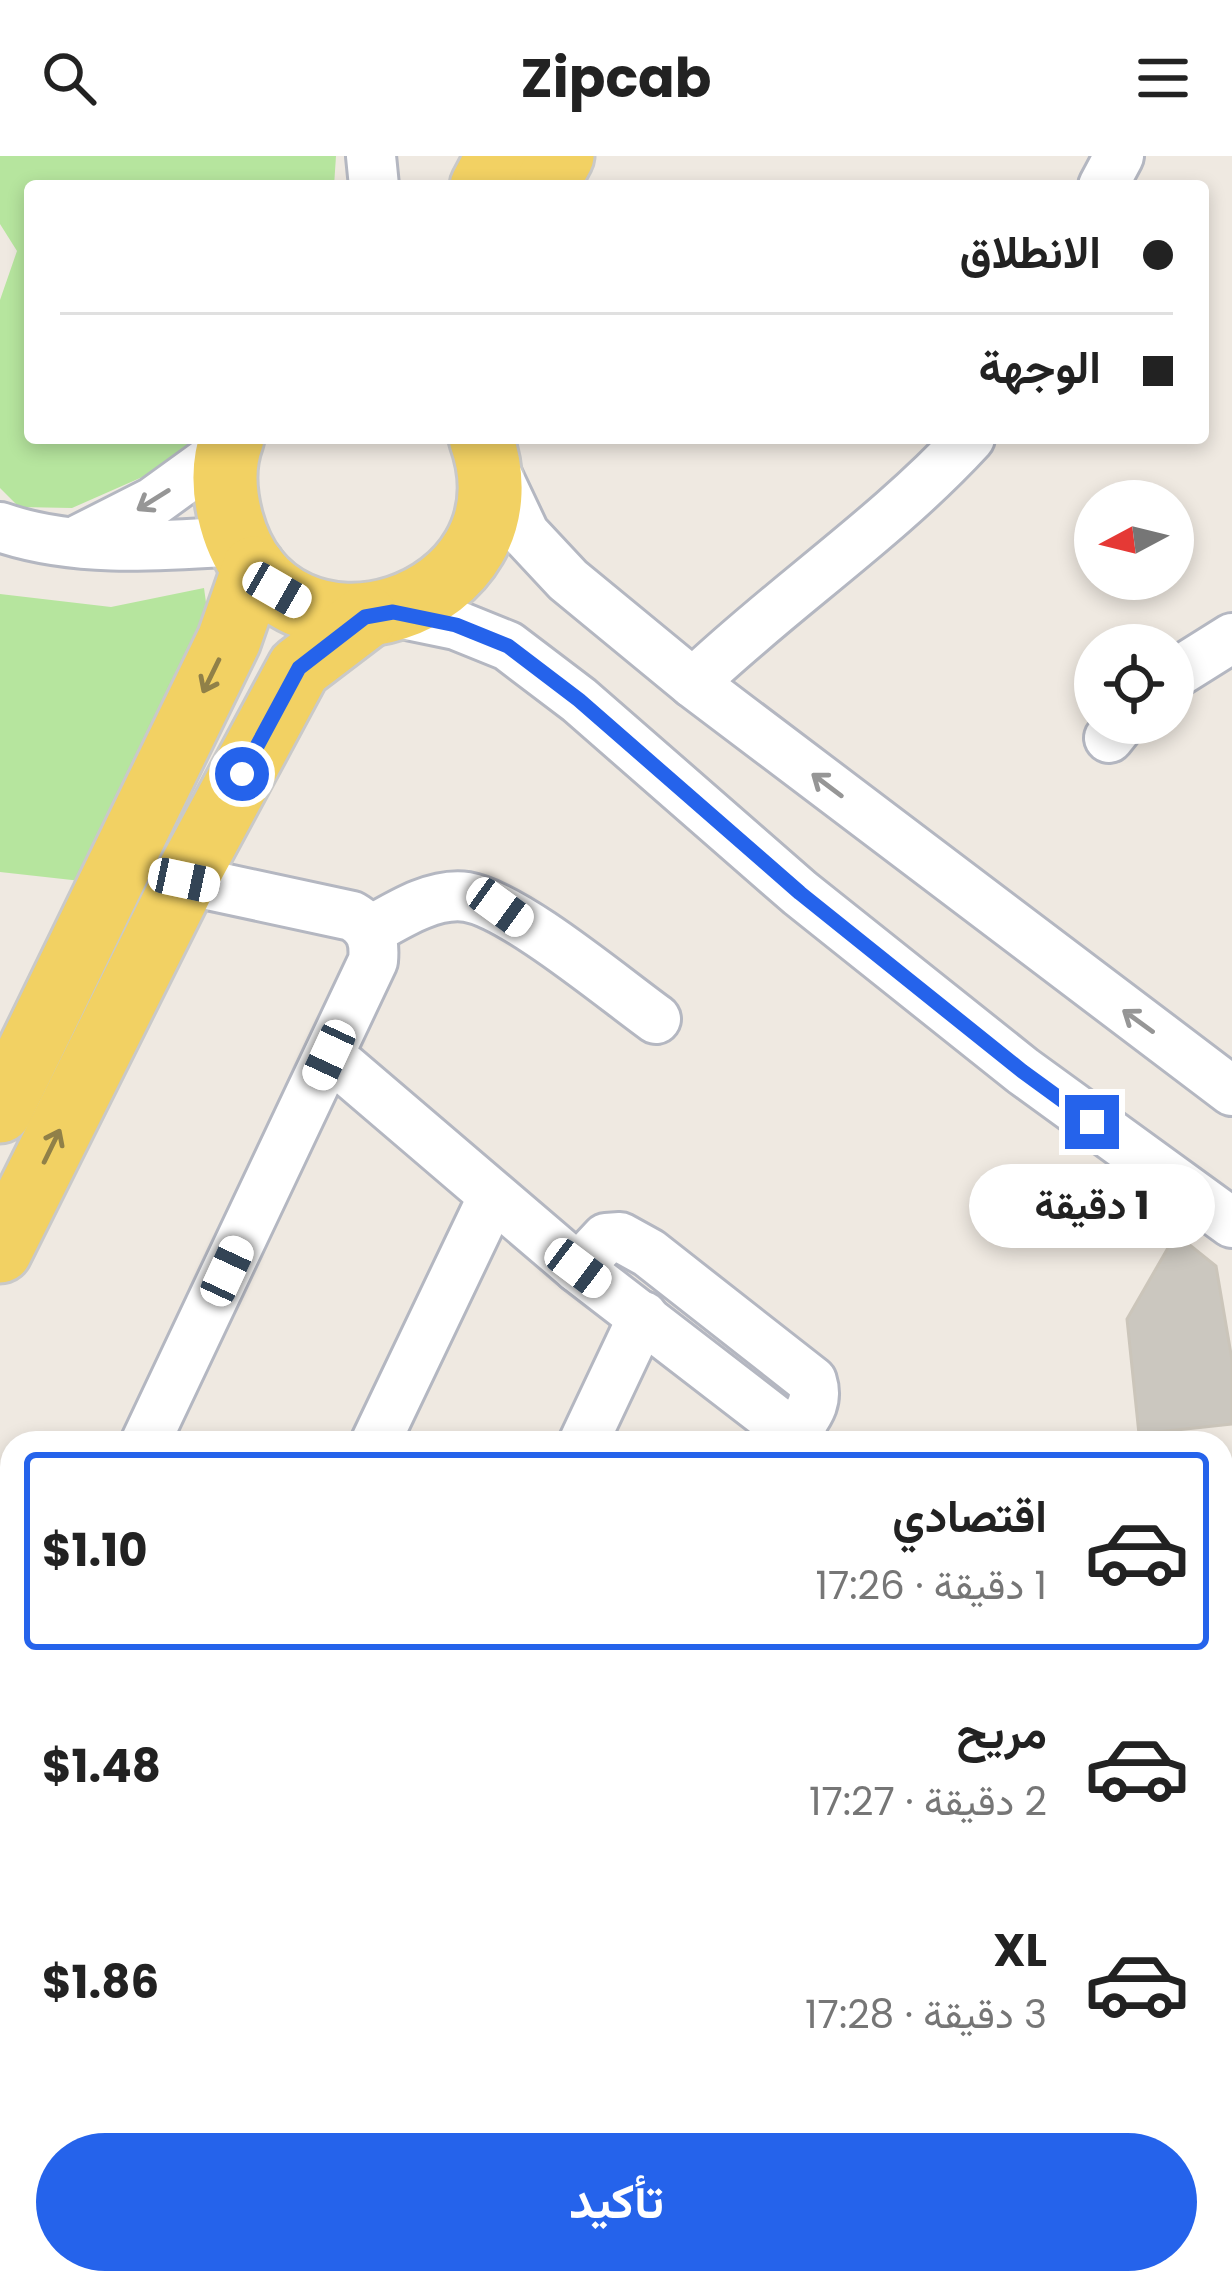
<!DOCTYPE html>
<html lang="ar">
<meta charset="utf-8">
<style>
body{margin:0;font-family:Poppins,Vazirmatn,sans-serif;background:#f6f6f6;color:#222;direction:rtl;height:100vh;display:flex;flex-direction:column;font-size:45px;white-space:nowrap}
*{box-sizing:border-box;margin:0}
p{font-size:39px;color:#767676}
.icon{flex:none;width:66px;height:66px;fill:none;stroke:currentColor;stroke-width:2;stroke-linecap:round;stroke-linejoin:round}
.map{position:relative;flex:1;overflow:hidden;direction:ltr}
.details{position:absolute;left:0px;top:1275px;width:1233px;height:864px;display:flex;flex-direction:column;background:#fff;border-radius:36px 36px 0 0;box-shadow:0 6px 18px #0003;direction:rtl}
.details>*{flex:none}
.hud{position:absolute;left:24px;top:24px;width:1185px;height:264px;border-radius:12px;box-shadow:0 6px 18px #0003;direction:rtl;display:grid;align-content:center;height:264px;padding:0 36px;background:#fff}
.needle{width:78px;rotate:263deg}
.controls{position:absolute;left:1074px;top:324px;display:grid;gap:24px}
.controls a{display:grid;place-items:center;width:120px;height:120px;border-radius:50%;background:#fff;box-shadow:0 6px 18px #0003;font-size:60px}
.end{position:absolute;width:54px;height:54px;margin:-27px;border:15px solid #2563eb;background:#fff;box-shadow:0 0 0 6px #fff}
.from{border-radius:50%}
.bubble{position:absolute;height:84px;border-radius:42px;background:#fff;box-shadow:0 6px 18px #0003;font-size:39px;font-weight:700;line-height:84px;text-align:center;direction:rtl}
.car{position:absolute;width:36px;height:72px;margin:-36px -18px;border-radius:15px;box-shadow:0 0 9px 3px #0007;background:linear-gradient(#fff 24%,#345 0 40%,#fff 0 76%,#345 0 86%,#fff 0)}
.hud b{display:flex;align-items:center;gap:42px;height:114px;font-size:45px}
.hud b+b{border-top:3px solid #e0e0e0}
.hud i{width:30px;height:30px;background:#222}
ul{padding:21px 0 0;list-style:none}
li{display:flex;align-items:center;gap:36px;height:198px;margin:0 24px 18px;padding:0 12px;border:6px solid transparent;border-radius:12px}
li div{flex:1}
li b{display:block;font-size:45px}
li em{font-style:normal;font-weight:700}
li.current{border-color:#2563eb}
li>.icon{width:108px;height:108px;stroke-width:1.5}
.button{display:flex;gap:24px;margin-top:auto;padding:24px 36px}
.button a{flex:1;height:138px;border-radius:72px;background:#2563eb;color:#fff;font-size:48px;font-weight:700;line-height:138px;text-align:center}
header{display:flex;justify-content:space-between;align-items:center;height:156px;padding:0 36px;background:#fff;font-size:54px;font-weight:700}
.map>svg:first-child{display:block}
.green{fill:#b6e59e}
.building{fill:#cbc7bf;stroke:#cbc5ba;stroke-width:3}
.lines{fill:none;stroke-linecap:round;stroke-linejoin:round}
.minor-casing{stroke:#b4b7c1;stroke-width:54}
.major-casing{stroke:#c9c9c9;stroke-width:69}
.minor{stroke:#fff;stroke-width:48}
.major{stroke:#f2d163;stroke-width:63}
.oneway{stroke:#969696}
.oneway2{stroke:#908048}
.route{stroke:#2563eb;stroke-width:15}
</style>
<header><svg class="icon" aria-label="menu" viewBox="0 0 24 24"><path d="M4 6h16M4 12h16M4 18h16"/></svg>Zipcab<svg class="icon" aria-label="search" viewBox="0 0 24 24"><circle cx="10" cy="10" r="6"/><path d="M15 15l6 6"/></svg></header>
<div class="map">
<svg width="1232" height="2139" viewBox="0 0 1232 2139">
<rect width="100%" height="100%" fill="#efe9e1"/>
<g class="green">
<polygon points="0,0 336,0 334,30 30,30 30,282 197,282 181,304 72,352 19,351 0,332 0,144 17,95 0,68"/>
<polygon points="204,432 208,461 81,725 0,716 0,438 111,451"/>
<polygon points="140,2127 737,2127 746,2139 147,2139"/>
</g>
<polygon class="building" points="1176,1078 1216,1110 1232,1204 1232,1268 1139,1278 1127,1163"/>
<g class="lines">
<g class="minor-casing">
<g id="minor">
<polyline points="371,0 374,30"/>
<polyline points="1103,30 1119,0"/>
<polyline points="489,302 525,378 568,424 693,527 1232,935"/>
<path d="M0 371C75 397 159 390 237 385"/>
<polyline points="80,383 153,346 229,291"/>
<polyline points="393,456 456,469 508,490 579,544 800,737 1023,915 1232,1067"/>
<polyline points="1173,519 1232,482"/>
<path d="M693 527C782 442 886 373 970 282"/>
<polyline points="1109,582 1121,567"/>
<path d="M370 775C398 759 434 736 467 741 514 749 613 832 656 863"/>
<polyline points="329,899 578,1112 805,1287"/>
<path d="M578 1112 606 1082 620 1081 649 1097 812 1225C819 1247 807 1259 795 1277"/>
<path d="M145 1287 373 805C375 784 371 771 352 760L185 724"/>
<polyline points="375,1287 493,1040"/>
<polyline points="583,1287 643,1160"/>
<polyline points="1221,1461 1232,1448"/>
<polyline points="0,1594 12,1569"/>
<polyline points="1221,1667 1232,1677"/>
<polyline points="1221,1951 1232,1961"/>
<polyline points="0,1991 12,1970"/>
<polyline points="0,2025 12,2036"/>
<polyline points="1221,2066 1232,2046"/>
<polyline points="110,2127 122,2139"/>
<polyline points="788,2127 795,2139"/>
<polyline points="1115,2127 1129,2139"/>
<polyline points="1216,2127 1232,2137"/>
<polyline points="964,2139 969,2127"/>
</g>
</g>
<g class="major-casing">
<g id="major">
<polyline points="482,30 498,0"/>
<polyline points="546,30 562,0"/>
<path d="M232 282C222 308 224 338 231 364 278 537 542 453 481 282"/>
<polyline points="0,955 229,484 254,412"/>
<polyline points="0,1095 185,724 299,512 366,461"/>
</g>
</g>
<use href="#minor" class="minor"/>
<use href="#major" class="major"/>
</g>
<defs><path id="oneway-shaft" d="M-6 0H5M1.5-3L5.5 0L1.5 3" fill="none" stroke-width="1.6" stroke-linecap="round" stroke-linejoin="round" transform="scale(3)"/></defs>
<g class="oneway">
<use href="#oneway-shaft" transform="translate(153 344) rotate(148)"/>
<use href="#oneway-shaft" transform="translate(827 629) rotate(-143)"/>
<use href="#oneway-shaft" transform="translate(1138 865) rotate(-144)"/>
</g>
<g class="oneway2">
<use href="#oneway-shaft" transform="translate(211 520) rotate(116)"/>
<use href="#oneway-shaft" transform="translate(52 990) rotate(-64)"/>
</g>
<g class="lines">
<polyline class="route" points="242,618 299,512 365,461 393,456 456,469 508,490 579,544 800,737 1022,915 1092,966"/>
</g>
</svg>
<div class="controls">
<a><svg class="needle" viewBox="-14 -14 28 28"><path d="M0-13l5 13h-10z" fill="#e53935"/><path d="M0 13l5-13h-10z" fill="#767676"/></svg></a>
<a><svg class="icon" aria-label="locate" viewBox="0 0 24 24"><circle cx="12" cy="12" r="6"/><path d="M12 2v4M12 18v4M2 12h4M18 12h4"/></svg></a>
</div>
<i class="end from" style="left:242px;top:618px"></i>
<i class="end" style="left:1092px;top:966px"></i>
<div class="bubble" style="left:969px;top:1008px;width:246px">1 دقيقة</div>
<i class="car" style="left:277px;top:434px;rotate:120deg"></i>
<i class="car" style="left:184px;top:724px;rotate:102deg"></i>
<i class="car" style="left:500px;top:751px;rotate:126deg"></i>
<i class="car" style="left:329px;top:899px;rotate:205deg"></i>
<i class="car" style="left:578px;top:1112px;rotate:127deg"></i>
<i class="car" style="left:227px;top:1115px;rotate:25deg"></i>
<div class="hud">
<b><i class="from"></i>الانطلاق</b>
<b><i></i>الوجهة</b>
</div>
<section class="details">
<ul>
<li class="current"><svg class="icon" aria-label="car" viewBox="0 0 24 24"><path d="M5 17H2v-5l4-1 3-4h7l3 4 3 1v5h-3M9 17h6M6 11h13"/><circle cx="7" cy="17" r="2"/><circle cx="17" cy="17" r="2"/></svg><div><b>اقتصادي</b><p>1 دقيقة · 17:26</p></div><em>$1.10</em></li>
<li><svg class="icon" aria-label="car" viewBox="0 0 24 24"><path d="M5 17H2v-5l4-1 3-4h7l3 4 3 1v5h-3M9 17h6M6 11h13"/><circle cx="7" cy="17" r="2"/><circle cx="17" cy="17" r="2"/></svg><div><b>مريح</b><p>2 دقيقة · 17:27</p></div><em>$1.48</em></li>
<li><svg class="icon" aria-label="car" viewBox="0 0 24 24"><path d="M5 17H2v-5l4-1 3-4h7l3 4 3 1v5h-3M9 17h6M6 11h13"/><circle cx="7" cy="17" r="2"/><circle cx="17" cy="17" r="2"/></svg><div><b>XL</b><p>3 دقيقة · 17:28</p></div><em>$1.86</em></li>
</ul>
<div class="button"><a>تأكيد</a></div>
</section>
</div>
